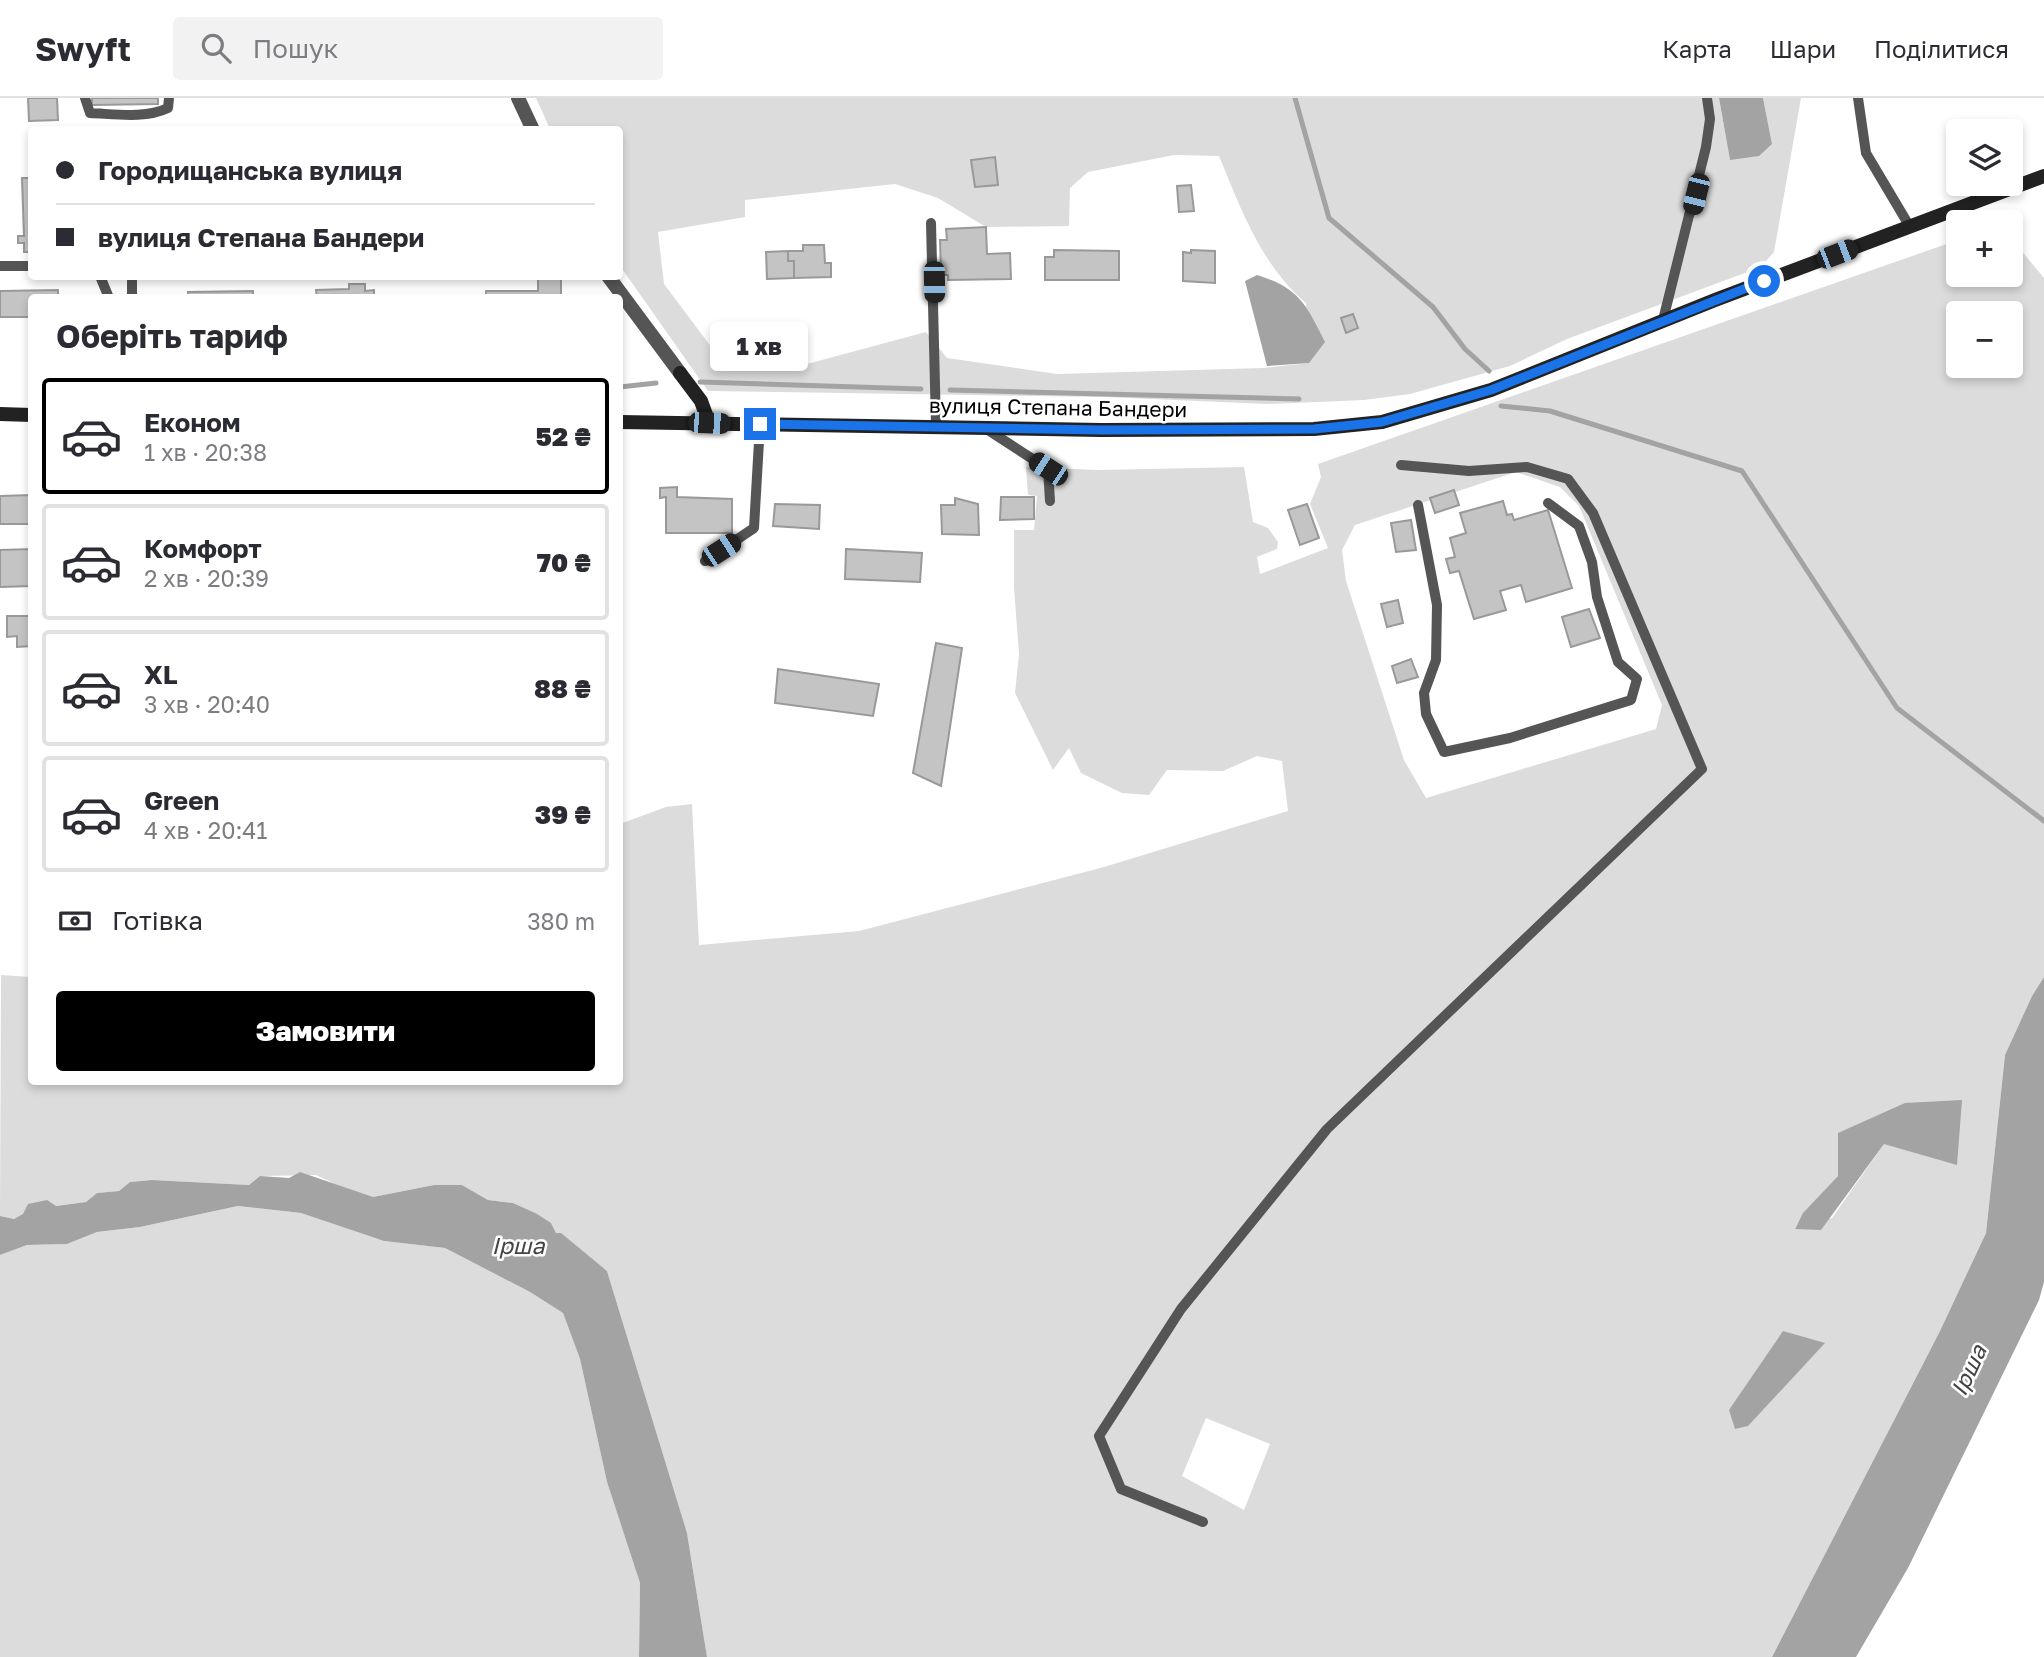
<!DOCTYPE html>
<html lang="uk">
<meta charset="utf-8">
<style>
body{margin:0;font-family:"Golos Text",sans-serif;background:#f2f2f3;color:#2b2b33;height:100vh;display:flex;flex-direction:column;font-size:26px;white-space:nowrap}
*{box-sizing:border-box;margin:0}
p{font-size:23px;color:#7c7c81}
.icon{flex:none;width:38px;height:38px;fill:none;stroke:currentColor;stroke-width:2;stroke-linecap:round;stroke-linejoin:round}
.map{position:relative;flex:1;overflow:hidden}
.side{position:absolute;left:28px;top:196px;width:595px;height:791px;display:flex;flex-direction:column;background:#fff;border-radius:7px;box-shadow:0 4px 10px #0003}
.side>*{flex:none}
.hud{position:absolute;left:28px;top:28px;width:595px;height:154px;border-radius:7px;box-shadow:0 4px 10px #0003;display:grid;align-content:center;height:154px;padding:0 28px;background:#fff}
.buttons{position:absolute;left:1946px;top:21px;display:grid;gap:14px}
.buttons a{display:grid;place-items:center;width:77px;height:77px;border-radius:7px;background:#fff;box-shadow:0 4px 10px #0003;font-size:35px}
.end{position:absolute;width:32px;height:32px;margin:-16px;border:9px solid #1a73e8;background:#fff;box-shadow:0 0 0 4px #fff}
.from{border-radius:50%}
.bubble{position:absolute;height:49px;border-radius:7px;background:#fff;box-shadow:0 4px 10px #0003;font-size:23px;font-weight:800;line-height:49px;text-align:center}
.car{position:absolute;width:21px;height:42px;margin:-21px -10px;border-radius:9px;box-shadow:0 0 5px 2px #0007;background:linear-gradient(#222 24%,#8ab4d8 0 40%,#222 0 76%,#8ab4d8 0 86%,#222 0)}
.hud b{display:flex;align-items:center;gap:24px;height:66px;font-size:26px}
.hud b+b{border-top:2px solid #e1e1e2}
.hud i{width:18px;height:18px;background:#2b2b33}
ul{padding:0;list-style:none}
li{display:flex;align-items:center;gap:21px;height:116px;margin:0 14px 10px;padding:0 14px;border:4px solid #e1e1e2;border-radius:7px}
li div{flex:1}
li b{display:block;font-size:26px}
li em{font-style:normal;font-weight:800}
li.current{border-color:#000}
li>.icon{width:63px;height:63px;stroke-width:1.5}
h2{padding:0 28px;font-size:32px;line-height:84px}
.pay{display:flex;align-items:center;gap:18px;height:77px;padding:0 28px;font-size:26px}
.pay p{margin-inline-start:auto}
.primary-button{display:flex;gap:14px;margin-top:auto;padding:14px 28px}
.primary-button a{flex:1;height:80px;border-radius:7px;background:#000;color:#fff;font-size:28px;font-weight:800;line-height:80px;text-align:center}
header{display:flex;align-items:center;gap:42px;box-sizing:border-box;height:98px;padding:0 35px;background:#fff;border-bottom:2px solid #e1e1e2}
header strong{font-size:33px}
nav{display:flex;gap:38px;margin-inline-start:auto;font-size:24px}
.search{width:490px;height:63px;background:#f2f2f3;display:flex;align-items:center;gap:18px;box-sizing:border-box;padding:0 24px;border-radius:7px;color:#7c7c81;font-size:26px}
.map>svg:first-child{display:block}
.green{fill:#dcdcdc;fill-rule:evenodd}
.water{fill:#a3a3a3}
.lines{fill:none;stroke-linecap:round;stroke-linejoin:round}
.stream{stroke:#a3a3a3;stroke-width:5}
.building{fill:#c4c4c4;stroke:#999;stroke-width:2}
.lane{stroke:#555;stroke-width:10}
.street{stroke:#555;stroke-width:14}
.secondary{stroke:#222;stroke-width:14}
.route{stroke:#1a73e8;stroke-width:9}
.labels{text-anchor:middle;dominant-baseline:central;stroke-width:5;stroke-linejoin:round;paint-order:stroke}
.street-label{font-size:21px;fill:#000;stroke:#fff}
.water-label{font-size:23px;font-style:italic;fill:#444;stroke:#fff}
</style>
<header>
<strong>Swyft</strong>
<div class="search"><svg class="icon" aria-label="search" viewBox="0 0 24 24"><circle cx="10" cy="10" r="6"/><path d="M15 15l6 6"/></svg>Пошук</div>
<nav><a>Карта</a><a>Шари</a><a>Поділитися</a></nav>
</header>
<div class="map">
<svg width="2044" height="1559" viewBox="0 0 2044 1559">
<rect width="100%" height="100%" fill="#fff"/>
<g class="green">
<path d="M536 0H1719L1730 62 1772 46 1763 0H1801L1774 154 1761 169 1567 241 1510 268 1410 296 1364 302 1267 306 1105 299 708 293 620 168V32L550 31ZM1174 57 1219 58C1241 111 1261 167 1306 205L1309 265 1263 270 1057 276 947 260 926 234 792 270 721 262 664 186 658 134 745 119V102L895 86 938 100 986 129 1069 128 1070 90 1088 74Z"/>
<path d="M2011 140 2044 180V879L2032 898 2005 957 1986 1135 1940 1233 1772 1559H707L687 1435 607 1173 556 1135 551 1125 513 1105 488 1102 462 1087H434L373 1099 352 1094 316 1077 260 1078 249 1087 152 1082 130 1084 119 1093 97 1095 86 1104 56 1108 13 1121 0 1118 1 877 31 879 32 984H620V726L666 709 692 706 699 847 859 833 1104 769 1288 713 1282 663 1257 658 1223 673 1167 672 1149 697 1122 695 1081 675 1069 650 1053 672 1015 595 1019 556 1014 490V432H1034L1037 398 1028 397 1026 369 1099 372 1244 369 1253 424 1268 430 1278 444 1277 451 1257 459 1260 476 1328 450 1310 406 1321 379 1318 366 1958 142V177H2011ZM1958 215H2011V268H1958ZM1516 374 1560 389 1579 408 1662 607 1656 631 1426 700 1404 662 1346 483 1342 452 1355 427ZM1905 1005 1884 1046 1832 1120 1795 1130 1804 1115ZM1206 1320 1270 1346 1244 1412 1182 1378Z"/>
<polygon points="238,1108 301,1115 384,1143 445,1150 530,1194 563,1215 580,1261 607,1384 640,1485 639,1559 0,1559 0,1157 27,1147 67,1146 97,1134 140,1129"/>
</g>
<g class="water">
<polygon points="1719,0 1763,0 1772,46 1759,58 1730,62"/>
<path d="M1257 177C1299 190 1306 206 1325 244L1309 265 1267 268 1245 183Z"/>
<polygon points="2044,879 2044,1184 2039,1202 1908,1470 1856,1559 1772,1559 1940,1233 1986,1135 2005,957 2032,898"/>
<polygon points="1962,1002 1957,1067 1884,1046 1821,1132 1795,1131 1803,1115 1838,1078 1838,1035 1905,1005"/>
<polygon points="300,1074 373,1099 434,1087 462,1087 488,1102 513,1105 537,1116 551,1125 556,1135 561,1135 607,1173 687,1435 707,1559 639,1559 640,1485 607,1384 580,1261 563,1215 530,1194 445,1150 384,1143 301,1115 238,1108 140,1129 97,1134 67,1146 27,1147 0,1157 0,1118 14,1121 23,1116 28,1106 47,1102 56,1108 86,1104 97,1095 119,1093 130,1084 152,1082 249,1087 260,1078 289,1080"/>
<polygon points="1783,1233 1825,1245 1748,1328 1735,1331 1729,1312"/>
</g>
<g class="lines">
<g class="stream">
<polyline points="1295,0 1329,120 1433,209 1465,251 1489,273"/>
<polyline points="700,284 921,291"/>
<polyline points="620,289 656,285"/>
<polyline points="950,292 1299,301"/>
<polyline points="1501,308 1550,313 1742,373 1897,610 2044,723"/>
</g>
</g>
<g class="building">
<polygon points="28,0 57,0 58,22 29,23"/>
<polygon points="92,0 158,0 158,6 92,7"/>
<polygon points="995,59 998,87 975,89 971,62"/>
<polygon points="22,80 32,80 32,154 24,154 24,145 18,145 18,138 24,138"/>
<polygon points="1191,87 1194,113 1179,114 1177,88"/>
<polygon points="986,129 987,156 1010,155 1011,181 948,182 948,177 941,177 940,142 947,142 946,131"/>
<polygon points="803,147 824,147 825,165 831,165 831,179 794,180 794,163 788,163 788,153 803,153"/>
<polygon points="1054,152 1119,153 1119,182 1045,182 1045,159 1054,159"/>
<polygon points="1191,152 1215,153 1215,185 1183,183 1183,154 1191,155"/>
<polygon points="788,153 788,163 794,163 794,180 767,181 766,154"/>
<polygon points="538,178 561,178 561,200 486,200 486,193 538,193"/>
<polygon points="349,186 365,186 365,193 374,192 374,197 381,200 317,200 316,192 349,191"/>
<polygon points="58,192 58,200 32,200 32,219 0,219 0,193"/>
<polygon points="253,193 253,200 188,200 188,194"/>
<polygon points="1353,216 1358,230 1346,235 1341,220"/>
<polygon points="677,389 677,399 732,401 732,435 666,435 666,399 660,400 660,390"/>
<polygon points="1454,392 1459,407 1435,415 1430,400"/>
<polygon points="32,397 32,426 0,426 0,398"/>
<polygon points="1001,399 1034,399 1034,421 1000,422"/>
<polygon points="955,400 978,406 979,437 942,436 941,407 955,407"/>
<polygon points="1503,403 1507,417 1512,416 1514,422 1548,412 1572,490 1526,504 1521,487 1500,493 1506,512 1474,521 1459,473 1450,475 1446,461 1455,459 1450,440 1466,435 1460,415"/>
<polygon points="775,406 820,407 819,431 773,428"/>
<polygon points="1307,406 1319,440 1300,447 1288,412"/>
<polygon points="1411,422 1416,452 1396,454 1391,425"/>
<polygon points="32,451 32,488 0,489 0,452"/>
<polygon points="846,451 922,455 920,484 845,481"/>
<polygon points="1398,502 1403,525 1387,529 1381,506"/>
<polygon points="1589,511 1600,540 1571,549 1562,519"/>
<polygon points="7,518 32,518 32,548 17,549 17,538 7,539"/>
<polygon points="936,545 962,550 941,688 913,675"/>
<polygon points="1411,561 1418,579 1397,585 1392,568"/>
<polygon points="778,571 879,586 873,618 775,605"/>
</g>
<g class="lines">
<g class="lane">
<path d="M85 0 90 15C115 16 145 21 168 10L169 0"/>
<polyline points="1858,0 1866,55 1910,129"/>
<polyline points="931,125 936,328"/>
<polyline points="0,168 32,168"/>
<polyline points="100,178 109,200"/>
<polyline points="132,178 132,200"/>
<polyline points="1663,222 1706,49 1710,21 1707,0"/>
<polyline points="988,332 1048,371 1050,403"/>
<polyline points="1418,407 1437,507 1436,562 1424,595 1426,616 1444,654 1510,640 1631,602 1637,581 1618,564 1597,499 1592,464 1579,428 1548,405"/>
<polyline points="705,463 754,430 760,326"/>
<polyline points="1203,1424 1121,1391 1099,1338 1181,1211 1327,1031 1702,671 1593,415 1568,381 1527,369 1469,373 1401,367"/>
</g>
<g class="street">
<polyline points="518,0 533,32"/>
<polyline points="608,178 680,275"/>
</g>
<g class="secondary">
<polyline points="680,275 701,303 709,325"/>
<polyline points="0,316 32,317"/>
<polyline points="620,324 1101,332 1314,331 1382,324 1491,292 1715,202 2044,78"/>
</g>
</g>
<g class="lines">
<polyline class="route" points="760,326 1101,332 1314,331 1382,324 1491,292 1764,183"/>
</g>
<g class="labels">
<g class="street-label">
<text transform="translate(1058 309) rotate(1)">вулиця Степана Бандери</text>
</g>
<g class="water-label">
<text x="518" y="1147">Ірша</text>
<text transform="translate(1968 1272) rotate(-65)">Ірша</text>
</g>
</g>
</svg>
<div class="buttons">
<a><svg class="icon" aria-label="layers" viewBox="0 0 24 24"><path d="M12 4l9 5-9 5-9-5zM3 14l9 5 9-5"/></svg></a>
<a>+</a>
<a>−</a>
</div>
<i class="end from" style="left:1764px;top:183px"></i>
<i class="end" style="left:760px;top:326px"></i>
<div class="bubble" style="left:710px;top:224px;width:98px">1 хв</div>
<i class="car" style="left:1696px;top:96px;rotate:194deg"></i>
<i class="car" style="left:1837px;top:156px;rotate:69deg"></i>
<i class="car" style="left:934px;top:184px;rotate:179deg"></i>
<i class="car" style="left:709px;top:325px;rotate:92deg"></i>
<i class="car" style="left:1048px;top:371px;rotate:303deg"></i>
<i class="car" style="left:721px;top:452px;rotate:57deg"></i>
<div class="hud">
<b><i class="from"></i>Городищанська вулиця</b>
<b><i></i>вулиця Степана Бандери</b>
</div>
<section class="side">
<h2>Оберіть тариф</h2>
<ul>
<li class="current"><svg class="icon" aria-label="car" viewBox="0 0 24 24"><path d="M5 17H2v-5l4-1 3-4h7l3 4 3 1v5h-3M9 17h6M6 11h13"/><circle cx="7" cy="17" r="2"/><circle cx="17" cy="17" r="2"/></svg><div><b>Економ</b><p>1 хв · 20:38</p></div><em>52 ₴</em></li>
<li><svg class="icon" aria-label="car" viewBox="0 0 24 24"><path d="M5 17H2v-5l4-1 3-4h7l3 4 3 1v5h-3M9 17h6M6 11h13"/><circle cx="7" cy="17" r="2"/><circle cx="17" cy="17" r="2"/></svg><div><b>Комфорт</b><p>2 хв · 20:39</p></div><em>70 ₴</em></li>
<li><svg class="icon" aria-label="car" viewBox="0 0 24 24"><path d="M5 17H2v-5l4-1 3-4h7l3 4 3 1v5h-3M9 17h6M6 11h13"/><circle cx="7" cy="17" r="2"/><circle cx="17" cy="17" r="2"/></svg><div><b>XL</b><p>3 хв · 20:40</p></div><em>88 ₴</em></li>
<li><svg class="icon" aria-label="car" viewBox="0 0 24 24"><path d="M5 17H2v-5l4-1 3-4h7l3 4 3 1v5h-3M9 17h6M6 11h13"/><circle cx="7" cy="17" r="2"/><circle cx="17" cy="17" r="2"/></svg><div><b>Green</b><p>4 хв · 20:41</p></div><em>39 ₴</em></li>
</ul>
<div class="pay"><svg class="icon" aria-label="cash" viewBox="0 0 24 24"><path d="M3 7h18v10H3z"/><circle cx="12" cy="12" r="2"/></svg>Готівка<p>380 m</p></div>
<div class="primary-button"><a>Замовити</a></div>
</section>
</div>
